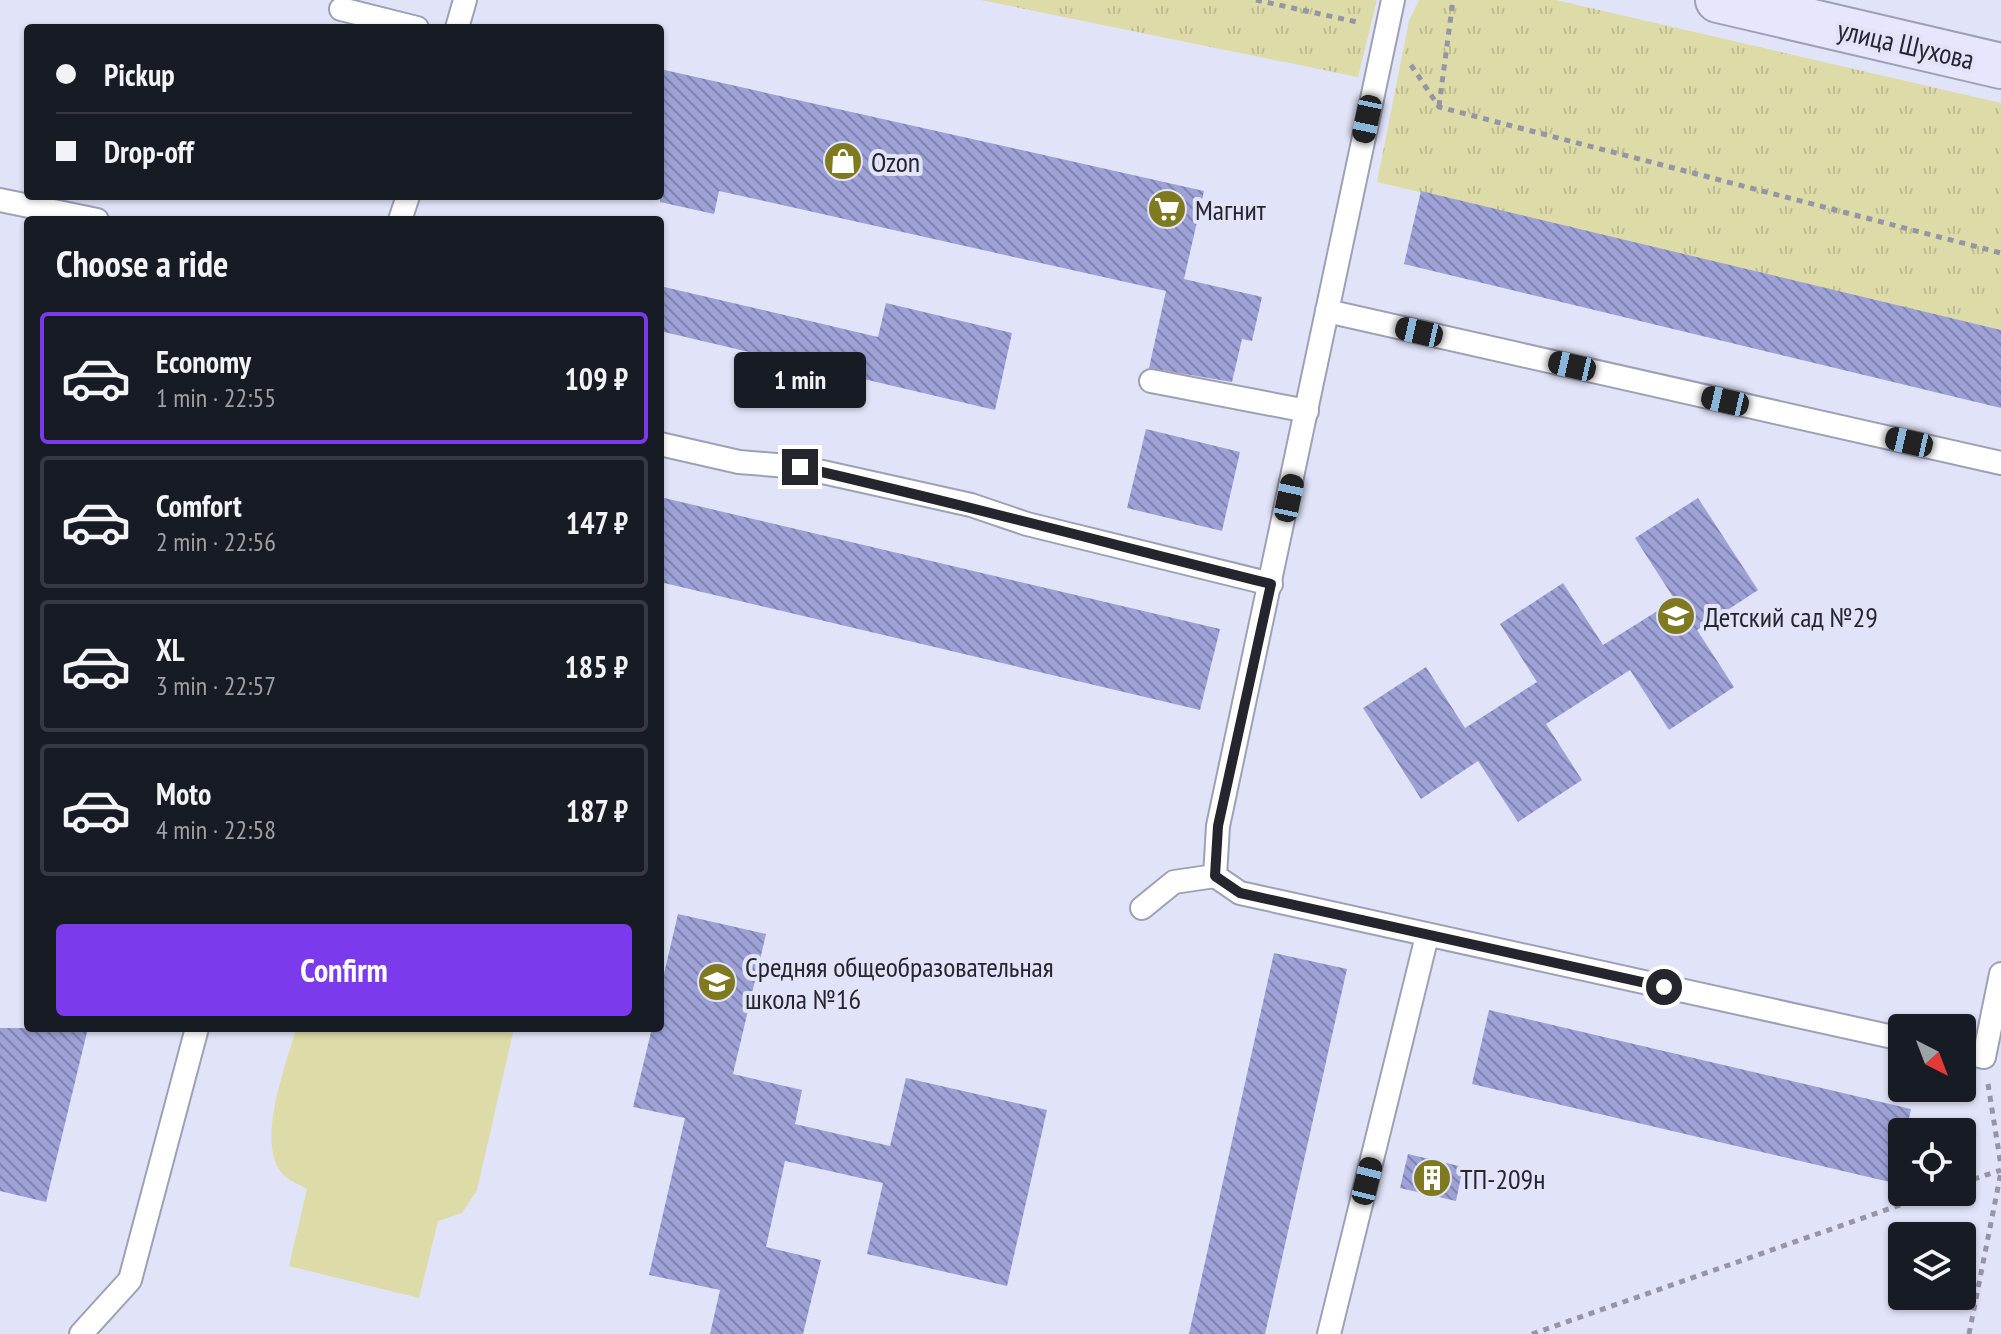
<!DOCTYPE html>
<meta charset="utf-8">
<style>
body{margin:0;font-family:"PT Sans Narrow",sans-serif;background:#242831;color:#f1f3f6;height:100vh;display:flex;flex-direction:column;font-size:30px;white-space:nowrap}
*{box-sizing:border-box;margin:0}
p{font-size:26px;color:#9ea1a6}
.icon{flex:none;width:44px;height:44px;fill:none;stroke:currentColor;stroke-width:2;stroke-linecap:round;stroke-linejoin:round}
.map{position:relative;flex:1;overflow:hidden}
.details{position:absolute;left:24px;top:216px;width:640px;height:816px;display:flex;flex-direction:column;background:#171b24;border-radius:8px;box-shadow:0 2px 6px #0004}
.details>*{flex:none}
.hud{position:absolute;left:24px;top:24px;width:640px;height:176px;border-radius:8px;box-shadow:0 2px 6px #0004;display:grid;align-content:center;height:176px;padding:0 32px;background:#171b24}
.needle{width:52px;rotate:138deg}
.controls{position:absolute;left:1888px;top:1014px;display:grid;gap:16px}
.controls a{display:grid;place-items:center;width:88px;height:88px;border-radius:8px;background:#171b24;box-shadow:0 2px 6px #0004;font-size:40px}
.end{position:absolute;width:36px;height:36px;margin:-18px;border:10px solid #24252d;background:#fff;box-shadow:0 0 0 4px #fff}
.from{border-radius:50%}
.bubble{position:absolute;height:56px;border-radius:8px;background:#171b24;box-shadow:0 2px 6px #0004;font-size:26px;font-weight:800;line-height:56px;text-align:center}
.car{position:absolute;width:24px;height:48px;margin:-24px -12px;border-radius:10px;box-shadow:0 0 6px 2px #0007;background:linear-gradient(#222 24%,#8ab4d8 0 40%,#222 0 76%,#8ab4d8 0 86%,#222 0)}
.hud b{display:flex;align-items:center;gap:28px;height:76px;font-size:30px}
.hud b+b{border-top:2px solid #363941}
.hud i{width:20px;height:20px;background:#f1f3f6}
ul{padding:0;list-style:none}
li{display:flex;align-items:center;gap:24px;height:132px;margin:0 16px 12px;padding:0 16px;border:4px solid #363941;border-radius:8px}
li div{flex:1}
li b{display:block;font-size:30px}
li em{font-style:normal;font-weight:800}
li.active{border-color:#7c3aed}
li>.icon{width:72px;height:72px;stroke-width:1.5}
h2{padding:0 32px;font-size:36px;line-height:96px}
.cta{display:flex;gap:16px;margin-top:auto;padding:16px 32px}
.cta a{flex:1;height:92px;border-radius:8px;background:#7c3aed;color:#fff;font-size:32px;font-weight:800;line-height:92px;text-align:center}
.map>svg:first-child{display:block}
.grass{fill:url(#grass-tufts)}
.garden{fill:#dddba7}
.building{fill:url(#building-back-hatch)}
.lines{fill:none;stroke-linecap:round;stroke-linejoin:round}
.service-casing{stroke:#9ea0b4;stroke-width:26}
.secondary-casing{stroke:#9ea0b4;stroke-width:48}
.path{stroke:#9495a5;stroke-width:5;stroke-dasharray:6 6;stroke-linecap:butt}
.service{stroke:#fff;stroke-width:22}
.secondary{stroke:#e6e7fd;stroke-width:44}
.route{stroke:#24252d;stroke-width:10}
.labels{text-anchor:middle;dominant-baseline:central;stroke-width:8;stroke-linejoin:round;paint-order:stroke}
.street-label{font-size:28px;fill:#24252d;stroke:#e1e3f8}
.poi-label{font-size:28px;fill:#24252d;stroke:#e1e3f8;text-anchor:start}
</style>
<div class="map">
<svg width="2001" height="1334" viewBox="0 0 2001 1334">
<defs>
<pattern id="grass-tufts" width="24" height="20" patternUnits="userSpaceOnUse" patternTransform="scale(2)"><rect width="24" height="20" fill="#dddba7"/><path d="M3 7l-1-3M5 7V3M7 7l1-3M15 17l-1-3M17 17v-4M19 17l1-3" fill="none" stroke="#bebc90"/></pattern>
<pattern id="building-back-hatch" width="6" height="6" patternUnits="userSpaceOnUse" patternTransform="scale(2)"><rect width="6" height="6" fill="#9da1d6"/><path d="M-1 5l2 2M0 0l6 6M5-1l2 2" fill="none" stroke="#8083ae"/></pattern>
</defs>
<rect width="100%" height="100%" fill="#e1e3f8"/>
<g class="grass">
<polygon points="981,0 1377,0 1358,77"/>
<polygon points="1419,0 1556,0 2001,103 2001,330 1377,182 1409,21"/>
</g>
<path class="garden" d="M296 1028H514L477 1190 462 1213 438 1221 419 1298 289 1266 307 1189C301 1185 292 1182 286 1177 252 1149 287 1064 296 1028Z"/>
<g class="building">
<polygon points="660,69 1204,191 1184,279 1262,297 1252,341 1242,339 1232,382 1149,368 1166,291 719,191 714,214 660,202"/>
<polygon points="1421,191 2001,330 2001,408 1404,264"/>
<polygon points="660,286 878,337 886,303 1012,333 995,410 660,331"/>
<polygon points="1146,429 1240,452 1222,531 1127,508"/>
<polygon points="660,497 1220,629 1200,710 660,582"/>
<polygon points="1698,498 1758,590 1697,630 1734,687 1669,730 1630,670 1546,724 1582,780 1518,822 1478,761 1421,799 1363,708 1426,667 1465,728 1537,682 1500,624 1563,583 1603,645 1675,600 1635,538"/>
<polygon points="678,914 766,934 733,1074 802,1090 795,1124 890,1146 906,1078 1047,1110 1007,1286 867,1254 883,1183 785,1161 766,1247 821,1260 803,1334 710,1334 720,1290 649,1275 685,1118 633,1107 652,1028 660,1028 660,991"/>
<polygon points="1274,953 1347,969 1328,1053 1265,1334 1189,1334"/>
<polygon points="1489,1010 1911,1109 1906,1132 1902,1132 1894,1183 1472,1084"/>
<polygon points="0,1028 88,1028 46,1202 0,1191"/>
<polygon points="1408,1154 1463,1167 1456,1201 1400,1188"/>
</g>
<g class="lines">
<g class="service-casing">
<g id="service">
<polyline points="1393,0 1218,826 1215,876 1240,893 1902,1039"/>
<polyline points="341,9 417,28"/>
<polyline points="457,28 465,0"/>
<polyline points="0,200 97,220"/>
<polyline points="400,220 408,196"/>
<polyline points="1327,311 2001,463"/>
<polyline points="1151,381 1307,411"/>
<polyline points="660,444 739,462 800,467 971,505 1027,524 1271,584"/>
<polyline points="1142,908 1174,882 1215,876"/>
<polyline points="1962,1052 1984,1057 2001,974"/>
<polyline points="81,1334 130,1280 197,1028"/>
<polyline points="1329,1334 1427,936"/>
</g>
</g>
<g class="secondary-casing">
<polyline id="secondary" points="1718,0 2001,66"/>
</g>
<g class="path">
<polyline points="1256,0 1357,22"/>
<polyline points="1411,65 1439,107 2001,253"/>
<polyline points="1439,106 1453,0"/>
<polyline points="1988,1084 2001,1166"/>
<polyline points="1962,1183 2001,1170"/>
<polyline points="1532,1334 1937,1192"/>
<polyline points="1969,1334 2001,1172"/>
</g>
<use href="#service" class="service"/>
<use href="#secondary" class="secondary"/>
</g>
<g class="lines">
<path class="route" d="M800 467C958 503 1114 545 1271 584L1218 826 1215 876 1240 893 1664 987"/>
</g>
<defs>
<g id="shop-disc" transform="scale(2)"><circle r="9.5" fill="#7f7a20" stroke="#e1e3f8"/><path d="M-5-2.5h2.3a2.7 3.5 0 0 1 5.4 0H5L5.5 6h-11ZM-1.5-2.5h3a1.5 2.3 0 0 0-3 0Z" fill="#fff"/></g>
<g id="supermarket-disc" transform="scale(2)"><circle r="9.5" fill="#7f7a20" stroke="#e1e3f8"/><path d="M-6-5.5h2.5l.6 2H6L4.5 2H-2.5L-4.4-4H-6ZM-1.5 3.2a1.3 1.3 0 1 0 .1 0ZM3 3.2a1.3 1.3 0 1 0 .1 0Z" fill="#fff"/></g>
<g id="school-disc" transform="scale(2)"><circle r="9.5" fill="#7f7a20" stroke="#e1e3f8"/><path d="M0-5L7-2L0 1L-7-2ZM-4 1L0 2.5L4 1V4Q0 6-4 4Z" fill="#fff"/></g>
<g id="building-disc" transform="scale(2)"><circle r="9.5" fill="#7f7a20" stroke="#e1e3f8"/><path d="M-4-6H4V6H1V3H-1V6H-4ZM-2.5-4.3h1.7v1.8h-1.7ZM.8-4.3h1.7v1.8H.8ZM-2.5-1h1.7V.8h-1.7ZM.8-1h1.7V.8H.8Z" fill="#fff"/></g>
</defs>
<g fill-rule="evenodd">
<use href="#shop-disc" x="843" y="161"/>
<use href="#supermarket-disc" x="1167" y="209"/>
<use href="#school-disc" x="1676" y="616"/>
<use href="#school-disc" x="717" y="982"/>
<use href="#building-disc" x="1432" y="1178"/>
</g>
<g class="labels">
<g class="street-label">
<text transform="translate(1906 44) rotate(13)">улица Шухова</text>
</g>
<g class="poi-label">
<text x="871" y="161">Ozon</text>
<text x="1195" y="209">Магнит</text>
<text x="1704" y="616">Детский сад №29</text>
<text x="745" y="966">Средняя общеобразовательная<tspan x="745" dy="32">школа №16</tspan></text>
<text x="1460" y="1178">ТП-209н</text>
</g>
</g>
</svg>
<div class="controls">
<a><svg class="needle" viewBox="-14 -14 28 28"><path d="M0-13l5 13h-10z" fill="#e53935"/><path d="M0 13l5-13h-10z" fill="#9ea1a6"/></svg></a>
<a><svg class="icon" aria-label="locate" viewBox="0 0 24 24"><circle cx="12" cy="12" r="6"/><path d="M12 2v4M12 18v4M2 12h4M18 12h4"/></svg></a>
<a><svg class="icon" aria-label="layers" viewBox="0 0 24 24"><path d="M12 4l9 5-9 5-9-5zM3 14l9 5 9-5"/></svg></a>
</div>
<i class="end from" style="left:1664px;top:987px"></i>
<i class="end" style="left:800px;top:467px"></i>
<div class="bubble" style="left:734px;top:352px;width:132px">1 min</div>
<i class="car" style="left:1367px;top:119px;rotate:192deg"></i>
<i class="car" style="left:1419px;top:332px;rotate:283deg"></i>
<i class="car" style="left:1572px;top:366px;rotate:283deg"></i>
<i class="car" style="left:1725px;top:401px;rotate:283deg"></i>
<i class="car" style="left:1909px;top:442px;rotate:283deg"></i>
<i class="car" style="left:1289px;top:498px;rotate:12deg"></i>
<i class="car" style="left:1367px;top:1181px;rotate:14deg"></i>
<div class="hud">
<b><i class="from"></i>Pickup</b>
<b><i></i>Drop-off</b>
</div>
<section class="details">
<h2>Choose a ride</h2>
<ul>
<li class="active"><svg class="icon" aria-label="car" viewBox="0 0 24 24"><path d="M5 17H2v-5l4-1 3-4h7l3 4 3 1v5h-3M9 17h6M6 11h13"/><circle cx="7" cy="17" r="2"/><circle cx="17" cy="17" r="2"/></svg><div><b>Economy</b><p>1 min · 22:55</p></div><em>109 ₽</em></li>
<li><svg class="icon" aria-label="car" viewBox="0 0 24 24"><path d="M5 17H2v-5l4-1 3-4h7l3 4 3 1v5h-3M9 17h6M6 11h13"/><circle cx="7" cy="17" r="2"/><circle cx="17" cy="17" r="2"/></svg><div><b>Comfort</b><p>2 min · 22:56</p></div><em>147 ₽</em></li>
<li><svg class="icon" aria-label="car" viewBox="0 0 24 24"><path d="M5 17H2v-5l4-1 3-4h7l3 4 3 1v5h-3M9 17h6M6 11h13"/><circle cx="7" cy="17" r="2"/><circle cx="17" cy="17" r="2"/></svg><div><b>XL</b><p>3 min · 22:57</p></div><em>185 ₽</em></li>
<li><svg class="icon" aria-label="car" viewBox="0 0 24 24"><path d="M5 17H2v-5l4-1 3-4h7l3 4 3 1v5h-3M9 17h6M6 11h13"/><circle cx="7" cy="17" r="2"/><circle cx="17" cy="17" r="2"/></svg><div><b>Moto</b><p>4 min · 22:58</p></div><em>187 ₽</em></li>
</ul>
<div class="cta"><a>Confirm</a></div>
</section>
</div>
